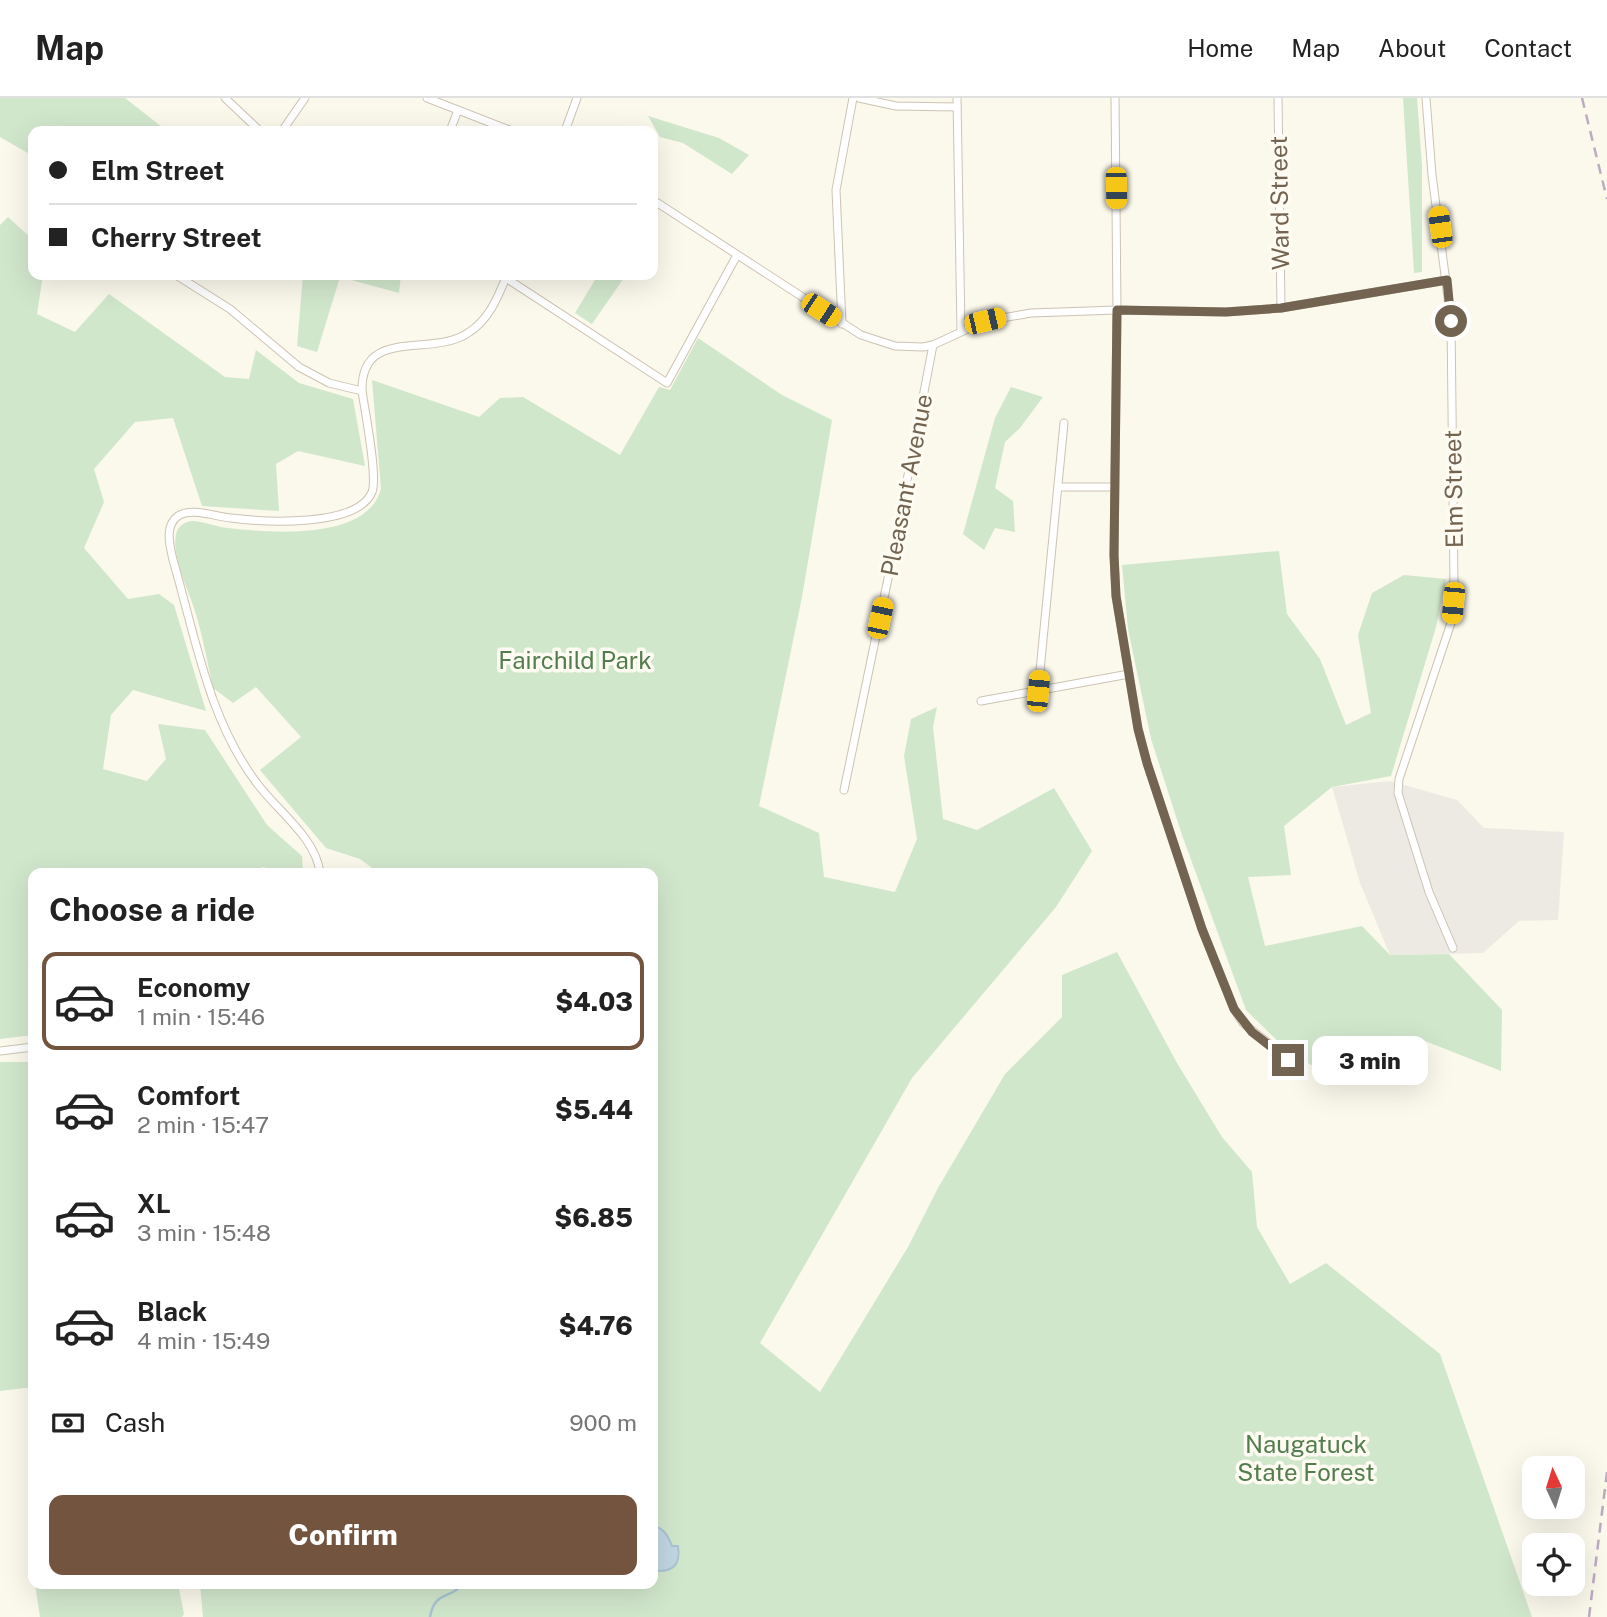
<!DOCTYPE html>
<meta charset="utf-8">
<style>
body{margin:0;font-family:"Public Sans",sans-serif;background:#f2f2f2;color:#222;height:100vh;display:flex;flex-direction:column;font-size:26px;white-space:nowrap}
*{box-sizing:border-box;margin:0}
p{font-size:23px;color:#767676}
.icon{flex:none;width:38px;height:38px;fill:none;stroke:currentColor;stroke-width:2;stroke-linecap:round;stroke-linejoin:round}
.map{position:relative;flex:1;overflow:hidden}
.panel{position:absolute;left:28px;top:770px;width:630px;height:721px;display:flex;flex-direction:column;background:#fff;border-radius:14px;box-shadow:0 7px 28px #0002}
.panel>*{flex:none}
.guide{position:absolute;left:28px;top:28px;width:630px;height:154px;border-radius:14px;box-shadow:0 7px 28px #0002;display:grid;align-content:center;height:154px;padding:0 21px;background:#fff}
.needle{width:46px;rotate:356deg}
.controls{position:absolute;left:1522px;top:1358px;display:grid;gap:14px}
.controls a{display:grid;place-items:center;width:63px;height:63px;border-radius:14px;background:#fff;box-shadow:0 7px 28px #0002;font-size:35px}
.end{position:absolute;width:32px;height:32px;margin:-16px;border:9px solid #736451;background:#fff;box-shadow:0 0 0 4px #fff}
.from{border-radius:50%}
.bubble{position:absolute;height:49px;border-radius:14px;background:#fff;box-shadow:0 7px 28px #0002;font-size:23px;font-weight:800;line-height:49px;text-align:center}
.car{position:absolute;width:21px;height:42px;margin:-21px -10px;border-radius:9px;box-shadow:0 0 5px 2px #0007;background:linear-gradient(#f5c518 24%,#345 0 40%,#f5c518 0 76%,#345 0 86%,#f5c518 0)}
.guide b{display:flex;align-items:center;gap:24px;height:66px;font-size:26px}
.guide b+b{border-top:2px solid #e0e0e0}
.guide i{width:18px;height:18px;background:#222}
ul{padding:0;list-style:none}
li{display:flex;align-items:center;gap:21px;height:98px;margin:0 14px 10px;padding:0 7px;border:4px solid transparent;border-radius:14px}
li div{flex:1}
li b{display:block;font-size:26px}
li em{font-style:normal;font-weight:800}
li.current{border-color:#73543e}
li>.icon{width:63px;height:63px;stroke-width:1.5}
h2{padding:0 21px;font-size:32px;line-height:84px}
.pay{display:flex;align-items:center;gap:18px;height:77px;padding:0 21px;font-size:26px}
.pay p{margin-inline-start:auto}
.primary-button{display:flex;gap:14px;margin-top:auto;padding:14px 21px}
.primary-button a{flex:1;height:80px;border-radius:14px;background:#73543e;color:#fff;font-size:28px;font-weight:800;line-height:80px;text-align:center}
header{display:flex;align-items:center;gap:42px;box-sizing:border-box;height:98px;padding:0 35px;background:#fff;border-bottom:2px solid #e0e0e0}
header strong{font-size:33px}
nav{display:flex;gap:38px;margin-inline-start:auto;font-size:24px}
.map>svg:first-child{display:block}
.industrial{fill:#edeae4}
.green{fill:#d1e7cc}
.water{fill:#c2d7e2;stroke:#aac4d3;stroke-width:2}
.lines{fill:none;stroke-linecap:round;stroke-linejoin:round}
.stream{stroke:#aac4d3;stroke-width:2.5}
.minor-casing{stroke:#ccc3b3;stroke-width:9}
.minor{stroke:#fff;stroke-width:7}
.rail{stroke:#bdabc4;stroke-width:2.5;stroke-dasharray:10 7;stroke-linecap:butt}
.route{stroke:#736451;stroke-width:9}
.labels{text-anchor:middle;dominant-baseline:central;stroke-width:7;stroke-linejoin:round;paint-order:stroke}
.street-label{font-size:24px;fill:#736451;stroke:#fdfbf2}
.park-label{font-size:24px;fill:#537d4e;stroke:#fdfbf2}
</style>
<header>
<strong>Map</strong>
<nav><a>Home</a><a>Map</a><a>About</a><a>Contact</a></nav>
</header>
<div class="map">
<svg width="1607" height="1519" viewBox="0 0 1607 1519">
<rect width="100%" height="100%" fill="#fbf8ec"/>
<polygon class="industrial" points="1390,683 1457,702 1484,730 1564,734 1558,822 1519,823 1483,855 1390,857 1360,785 1332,689"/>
<g class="green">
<polygon points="0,0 125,0 167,33 33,33 33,58 0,39"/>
<polygon points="1403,0 1417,0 1422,68 1422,174 1414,175"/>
<polygon points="648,18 719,40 749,57 732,76 683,45 660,39"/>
<polygon points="8,119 33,142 33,177 43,177 37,216 75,234 109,196 225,279 249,281 256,252 299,285 353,301 365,368 298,353 276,366 279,413 202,408 173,320 135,324 94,371 104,404 84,450 128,501 159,496 174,507 206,613 133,592 111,617 103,671 147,683 166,661 158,626 205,632 267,727 302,758 303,775 289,775 262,769 259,775 33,775 33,937 0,941 0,127"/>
<polygon points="303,177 401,177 399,195 340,179 317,254 297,248"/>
<polygon points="598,177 626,177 592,226 575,215"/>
<path d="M698 240 782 297 832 322 802 499 759 708 819 735 824 779 895 794 917 741 904 658 911 621 937 609 933 629 943 721 977 732 1054 690 1092 753 1056 809 912 980 760 1245 820 1294 908 1149 938 1090 1005 976 1062 919V877L1117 854 1177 965 1222 1039 1252 1074 1257 1129 1290 1186 1326 1165 1440 1256 1532 1519H203L200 1486H653V775H379L360 761 326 750 260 672 301 639 256 589 233 605 213 590C208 568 204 545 198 523 192 498 171 461 176 436 178 428 184 424 192 423 203 423 216 429 228 430 271 435 367 443 381 391L372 282 479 319 500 300 523 299 620 357 659 289 670 292Z"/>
<polygon points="1011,289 1043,299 1020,330 1005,344 995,390 1013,403 1015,434 995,430 984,452 963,436 995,320"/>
<polygon points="1279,453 1287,516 1320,561 1346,627 1371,615 1358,537 1372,495 1404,477 1446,481 1436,529 1391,678 1332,689 1284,728 1291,777 1248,779 1265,848 1362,828 1390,857 1449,856 1502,912 1501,973 1420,941 1344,986 1289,954 1246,912 1182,737 1151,641 1128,531 1122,467"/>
<polygon points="0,964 33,964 33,1289 0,1293"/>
<polygon points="35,1486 178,1486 184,1516 182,1519 40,1519"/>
</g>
<path class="water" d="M653 1428C664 1430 668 1438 672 1448H678C681 1467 673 1474 655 1473L653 1476Z"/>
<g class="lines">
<path class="stream" d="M430 1519C435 1492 450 1502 463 1486"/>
<g class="minor-casing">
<g id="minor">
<polyline points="225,0 260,33"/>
<polyline points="427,0 512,33"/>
<polyline points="859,0 896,8 957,9"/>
<polyline points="957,0 961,233"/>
<polyline points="1115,0 1117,212 1114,458 1116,498 1138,630 1147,665 1202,831 1234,911 1243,925 1297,968"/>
<polyline points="1278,0 1281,210"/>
<polyline points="1426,0 1432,77 1451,223 1454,487 1452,522 1399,681 1398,695 1429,794 1453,850"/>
<polyline points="282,33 305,0"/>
<polyline points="450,33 458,12"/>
<polyline points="565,33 577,0"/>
<polyline points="653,102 861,237 895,248 923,249 933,247 985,223 1031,215 1117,212 1226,214 1281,210 1447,182"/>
<polyline points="176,177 230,211 299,269 329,285 362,293"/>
<polyline points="506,180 667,285 737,157"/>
<polyline points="842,226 836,92 853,0"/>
<polyline points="1059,389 1113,389"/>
<polyline points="1038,593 1064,325"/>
<polyline points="981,603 1129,576"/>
<polyline points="844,692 890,471 933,247"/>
<path d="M320 775C316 739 276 712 256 684 208 620 195 537 173 462 170 448 164 428 178 418 192 409 216 419 231 420 263 424 357 430 372 394 378 378 365 314 362 293 361 228 430 260 468 235 489 222 498 199 507 177"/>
<polyline points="0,953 33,949"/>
</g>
</g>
<use href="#minor" class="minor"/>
<g class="rail">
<polyline points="1582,0 1607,101"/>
<polyline points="1589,1519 1607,1374"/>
</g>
</g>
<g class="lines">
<polyline class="route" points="1288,962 1252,934 1234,911 1202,831 1147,665 1138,631 1116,498 1114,457 1117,212 1226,214 1281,210 1447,182 1451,223"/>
</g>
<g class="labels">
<g class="street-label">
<text transform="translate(1279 105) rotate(-91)">Ward Street</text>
<text transform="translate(906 387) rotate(-79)">Pleasant Avenue</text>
<text transform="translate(1453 391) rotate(-91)">Elm Street</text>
</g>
<g class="park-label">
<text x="575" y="562">Fairchild Park</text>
<text x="1306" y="1346">Naugatuck<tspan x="1306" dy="28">State Forest</tspan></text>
</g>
</g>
</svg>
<div class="controls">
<a><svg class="needle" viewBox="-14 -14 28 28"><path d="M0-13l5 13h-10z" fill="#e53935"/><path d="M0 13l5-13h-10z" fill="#767676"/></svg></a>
<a><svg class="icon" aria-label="locate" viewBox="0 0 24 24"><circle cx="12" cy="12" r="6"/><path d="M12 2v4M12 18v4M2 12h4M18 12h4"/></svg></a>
</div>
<i class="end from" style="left:1451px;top:223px"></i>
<i class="end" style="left:1288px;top:962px"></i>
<div class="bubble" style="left:1312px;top:938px;width:116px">3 min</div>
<i class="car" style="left:1116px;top:90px;rotate:179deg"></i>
<i class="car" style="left:1440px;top:129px;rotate:352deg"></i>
<i class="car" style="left:821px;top:212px;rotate:123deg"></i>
<i class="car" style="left:985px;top:223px;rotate:77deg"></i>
<i class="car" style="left:1453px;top:505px;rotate:185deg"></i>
<i class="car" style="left:880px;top:520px;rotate:12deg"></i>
<i class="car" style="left:1038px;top:593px;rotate:5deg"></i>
<div class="guide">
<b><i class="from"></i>Elm Street</b>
<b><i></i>Cherry Street</b>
</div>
<section class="panel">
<h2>Choose a ride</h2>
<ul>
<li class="current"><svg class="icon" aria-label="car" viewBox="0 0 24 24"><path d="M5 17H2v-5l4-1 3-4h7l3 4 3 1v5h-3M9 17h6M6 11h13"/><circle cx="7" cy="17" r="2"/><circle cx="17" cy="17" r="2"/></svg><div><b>Economy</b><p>1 min · 15:46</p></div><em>$4.03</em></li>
<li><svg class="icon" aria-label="car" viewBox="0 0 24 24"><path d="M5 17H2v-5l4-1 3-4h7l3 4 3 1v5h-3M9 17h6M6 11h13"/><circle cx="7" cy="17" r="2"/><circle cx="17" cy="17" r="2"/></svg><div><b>Comfort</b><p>2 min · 15:47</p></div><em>$5.44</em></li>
<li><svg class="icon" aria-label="car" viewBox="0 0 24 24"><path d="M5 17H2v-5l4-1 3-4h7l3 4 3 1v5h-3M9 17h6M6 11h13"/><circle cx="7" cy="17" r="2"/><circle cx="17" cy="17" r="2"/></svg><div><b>XL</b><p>3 min · 15:48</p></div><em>$6.85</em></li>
<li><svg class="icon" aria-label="car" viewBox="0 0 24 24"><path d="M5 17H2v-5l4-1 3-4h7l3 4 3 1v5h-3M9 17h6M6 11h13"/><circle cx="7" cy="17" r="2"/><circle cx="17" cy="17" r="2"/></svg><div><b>Black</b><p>4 min · 15:49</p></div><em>$4.76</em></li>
</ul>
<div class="pay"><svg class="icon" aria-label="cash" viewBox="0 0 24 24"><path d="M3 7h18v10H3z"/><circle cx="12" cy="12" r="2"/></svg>Cash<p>900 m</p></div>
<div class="primary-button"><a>Confirm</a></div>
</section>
</div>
